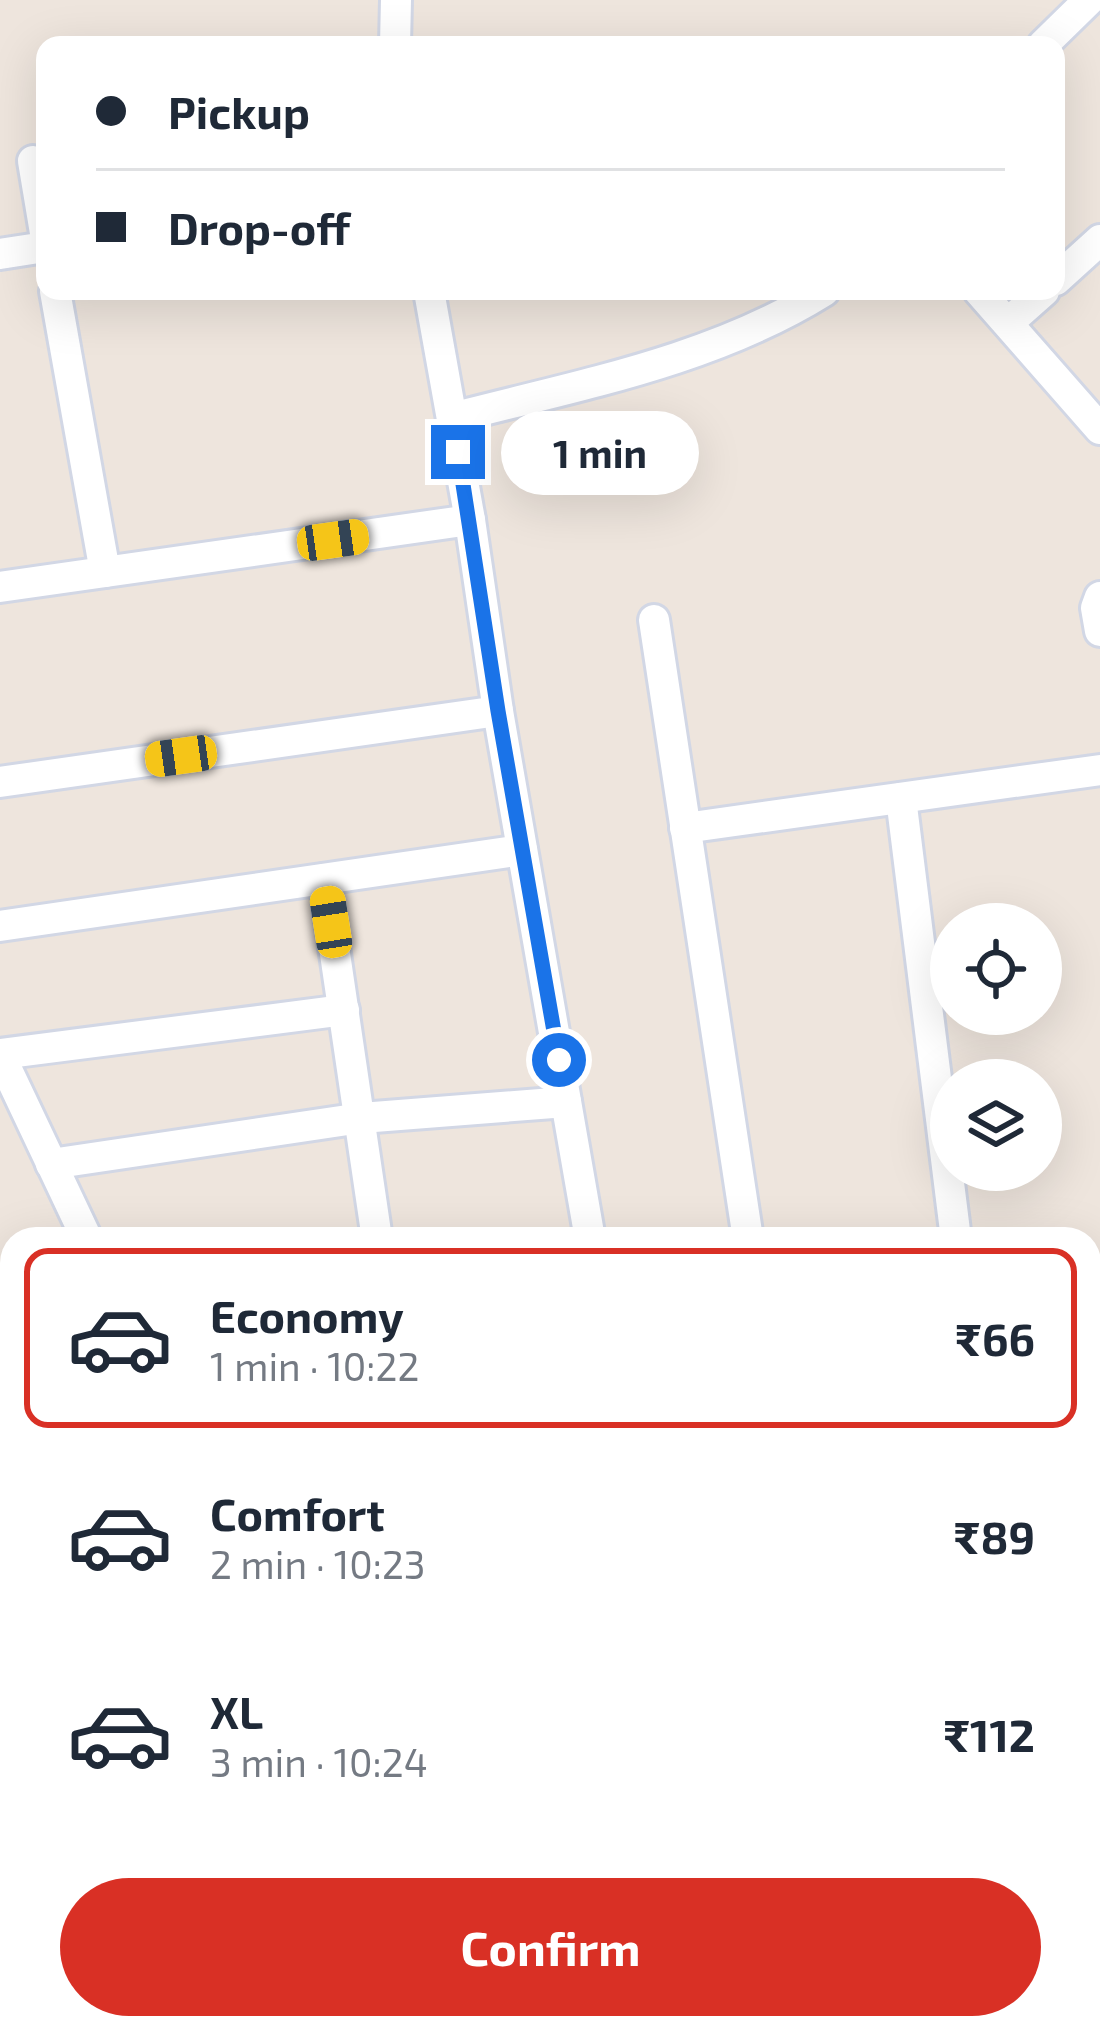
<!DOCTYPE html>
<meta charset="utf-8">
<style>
body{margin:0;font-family:"Exo 2",sans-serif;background:#f6f6f7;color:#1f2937;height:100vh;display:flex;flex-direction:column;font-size:45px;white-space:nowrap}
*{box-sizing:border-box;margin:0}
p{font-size:39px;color:#747a83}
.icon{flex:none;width:66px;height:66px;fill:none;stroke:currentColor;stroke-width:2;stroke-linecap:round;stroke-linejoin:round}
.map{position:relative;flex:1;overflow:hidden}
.sheet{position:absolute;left:0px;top:1227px;width:1101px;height:813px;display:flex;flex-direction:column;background:#fff;border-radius:36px 36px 0 0;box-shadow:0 12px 48px #0002}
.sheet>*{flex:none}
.banner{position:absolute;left:36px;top:36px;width:1029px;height:264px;border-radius:24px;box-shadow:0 12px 48px #0002;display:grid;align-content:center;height:264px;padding:0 60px;background:#fff}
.buttons{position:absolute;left:930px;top:903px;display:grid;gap:24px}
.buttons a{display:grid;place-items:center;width:132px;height:132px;border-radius:50%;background:#fff;box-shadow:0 12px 48px #0002;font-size:60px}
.end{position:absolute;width:54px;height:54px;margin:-27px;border:15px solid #1a73e8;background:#fff;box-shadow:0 0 0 6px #fff}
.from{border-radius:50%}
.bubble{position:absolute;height:84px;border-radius:42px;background:#fff;box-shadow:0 12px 48px #0002;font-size:39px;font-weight:700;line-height:84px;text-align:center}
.car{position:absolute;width:36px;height:72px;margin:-36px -18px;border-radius:15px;box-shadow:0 0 9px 3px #0007;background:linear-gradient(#f5c518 24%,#345 0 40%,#f5c518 0 76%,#345 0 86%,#f5c518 0)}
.banner b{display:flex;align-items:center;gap:42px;height:114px;font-size:45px}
.banner b+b{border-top:3px solid #e0e1e3}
.banner i{width:30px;height:30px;background:#1f2937}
ul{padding:21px 0 0;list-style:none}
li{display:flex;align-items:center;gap:36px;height:180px;margin:0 24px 18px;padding:0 36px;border:6px solid transparent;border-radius:24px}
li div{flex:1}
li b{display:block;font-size:45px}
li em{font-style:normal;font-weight:700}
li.selected{border-color:#d93025}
li>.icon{width:108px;height:108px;stroke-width:1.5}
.cta{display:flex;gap:24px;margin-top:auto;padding:24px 60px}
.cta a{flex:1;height:138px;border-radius:72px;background:#d93025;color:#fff;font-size:48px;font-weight:700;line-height:138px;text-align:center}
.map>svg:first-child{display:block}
.water{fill:#69def7}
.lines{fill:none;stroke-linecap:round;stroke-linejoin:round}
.street-casing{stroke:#d2d7e5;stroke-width:36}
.street{stroke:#fff;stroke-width:30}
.route{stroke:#1a73e8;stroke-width:15}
</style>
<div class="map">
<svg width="1100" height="2038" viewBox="0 0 1100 2038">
<rect width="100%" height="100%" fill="#eee5dd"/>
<polygon class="water" points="0,1747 12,1769 12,2028 155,2028 160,2038 0,2038"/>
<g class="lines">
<g class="street-casing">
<g id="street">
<polyline points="395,45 396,0"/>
<polyline points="1043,45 1089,0"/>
<polyline points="33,161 45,233"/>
<polyline points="0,254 45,247"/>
<polyline points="1056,280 1100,240"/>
<polyline points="55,291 105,572"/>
<polyline points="429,291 470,520 498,711 590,1239"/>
<polyline points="979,291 1100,429"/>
<polyline points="1009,322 1044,291"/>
<path d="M452 418C578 385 712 361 824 291"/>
<polyline points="0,587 470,520"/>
<polyline points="1100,597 1096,608 1100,631"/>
<polyline points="654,620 748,1239"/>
<polyline points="0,782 498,711"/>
<polyline points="901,798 956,1239"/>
<polyline points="685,828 1100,770"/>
<polyline points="324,879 377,1239"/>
<polyline points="0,926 522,850"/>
<polyline points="0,1054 344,1010"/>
<polyline points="0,1055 87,1239"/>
<polyline points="51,1164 361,1118 566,1102"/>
<polyline points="1089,1318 1100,1316"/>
<polyline points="1089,1493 1100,1492"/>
<polyline points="1089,1662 1100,1661"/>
<polyline points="516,2028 521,2038"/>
<polyline points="944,2028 945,2038"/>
<polyline points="722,2038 790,2028"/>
</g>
</g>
<use href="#street" class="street"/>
</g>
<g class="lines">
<polyline class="route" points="458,452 498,711 559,1060"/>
</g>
</svg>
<div class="buttons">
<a><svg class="icon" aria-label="locate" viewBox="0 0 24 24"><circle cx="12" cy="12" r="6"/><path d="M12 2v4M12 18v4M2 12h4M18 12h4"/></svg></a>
<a><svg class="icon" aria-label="layers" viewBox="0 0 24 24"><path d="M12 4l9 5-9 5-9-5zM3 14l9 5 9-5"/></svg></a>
</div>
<i class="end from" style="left:559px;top:1060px"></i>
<i class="end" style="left:458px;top:452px"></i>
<div class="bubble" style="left:501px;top:411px;width:198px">1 min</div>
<i class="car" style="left:333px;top:540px;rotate:82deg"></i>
<i class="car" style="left:181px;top:756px;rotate:262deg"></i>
<i class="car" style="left:331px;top:922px;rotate:351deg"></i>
<div class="banner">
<b><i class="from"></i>Pickup</b>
<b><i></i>Drop-off</b>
</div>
<section class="sheet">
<ul>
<li class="selected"><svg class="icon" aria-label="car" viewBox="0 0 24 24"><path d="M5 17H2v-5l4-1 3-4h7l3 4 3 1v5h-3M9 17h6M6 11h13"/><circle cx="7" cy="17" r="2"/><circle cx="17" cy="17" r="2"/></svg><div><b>Economy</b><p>1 min · 10:22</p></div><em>₹66</em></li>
<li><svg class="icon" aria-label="car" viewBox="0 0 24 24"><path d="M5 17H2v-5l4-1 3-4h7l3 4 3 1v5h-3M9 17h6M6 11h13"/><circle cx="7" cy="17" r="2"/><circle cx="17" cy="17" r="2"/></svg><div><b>Comfort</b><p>2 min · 10:23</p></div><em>₹89</em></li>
<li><svg class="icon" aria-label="car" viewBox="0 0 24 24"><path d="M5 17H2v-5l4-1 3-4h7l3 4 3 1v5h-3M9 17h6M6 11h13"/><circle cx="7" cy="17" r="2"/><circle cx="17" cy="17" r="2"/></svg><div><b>XL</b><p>3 min · 10:24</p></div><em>₹112</em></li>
</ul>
<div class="cta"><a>Confirm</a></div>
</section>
</div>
